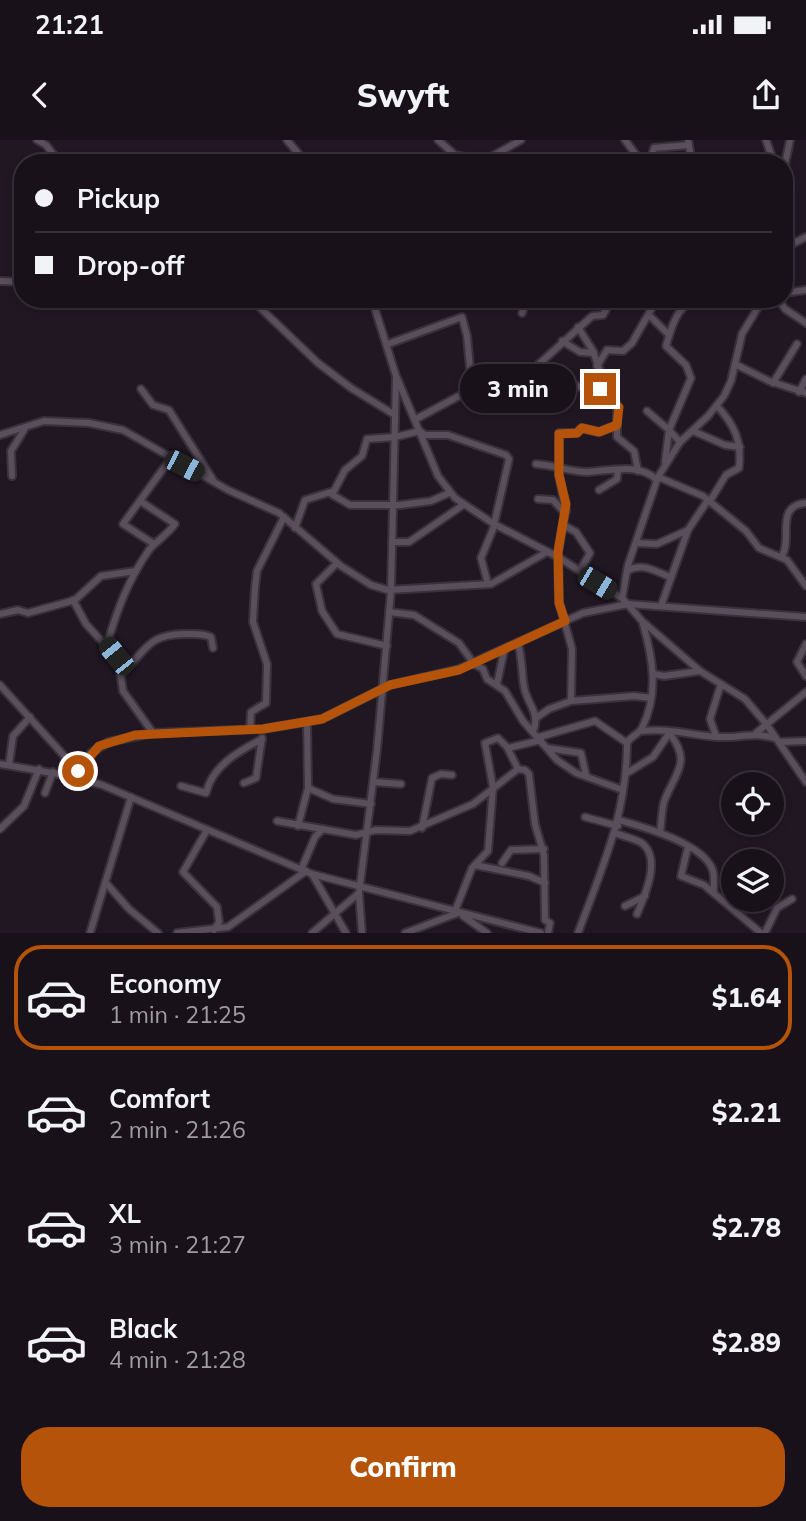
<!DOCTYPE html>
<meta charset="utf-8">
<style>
body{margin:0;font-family:Mulish,sans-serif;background:#261f27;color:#f1f3f6;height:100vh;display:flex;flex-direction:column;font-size:26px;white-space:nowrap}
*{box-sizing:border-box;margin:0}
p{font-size:23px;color:#9f9da2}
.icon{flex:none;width:38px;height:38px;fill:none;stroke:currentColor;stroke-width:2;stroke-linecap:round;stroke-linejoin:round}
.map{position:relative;height:793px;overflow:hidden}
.drawer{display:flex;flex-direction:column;background:#19111a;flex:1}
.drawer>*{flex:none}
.banner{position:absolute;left:14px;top:14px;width:779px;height:154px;border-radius:28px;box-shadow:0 4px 10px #0003,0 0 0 2px #373139;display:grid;align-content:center;height:154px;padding:0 21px;background:#19111a}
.tools{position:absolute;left:721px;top:632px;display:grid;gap:14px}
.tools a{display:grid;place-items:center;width:63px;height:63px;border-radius:50%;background:#19111a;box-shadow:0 4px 10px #0003,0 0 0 2px #373139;font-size:35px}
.end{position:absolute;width:32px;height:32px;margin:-16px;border:9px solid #b45309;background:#fff;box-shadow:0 0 0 4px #fff}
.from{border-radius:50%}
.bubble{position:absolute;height:49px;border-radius:24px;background:#19111a;box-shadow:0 4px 10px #0003,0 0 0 2px #373139;font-size:23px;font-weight:800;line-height:49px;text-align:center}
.car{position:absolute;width:21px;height:42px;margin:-21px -10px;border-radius:9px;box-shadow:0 0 5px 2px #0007;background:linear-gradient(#222 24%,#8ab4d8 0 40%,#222 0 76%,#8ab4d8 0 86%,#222 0)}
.banner b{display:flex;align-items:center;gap:24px;height:66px;font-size:26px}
.banner b+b{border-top:2px solid #373139}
.banner i{width:18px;height:18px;background:#f1f3f6}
ul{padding:12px 0 0;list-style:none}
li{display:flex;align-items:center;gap:21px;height:105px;margin:0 14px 10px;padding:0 7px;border:4px solid transparent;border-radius:28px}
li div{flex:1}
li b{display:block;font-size:26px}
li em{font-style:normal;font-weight:800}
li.active{border-color:#b45309}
li>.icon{width:63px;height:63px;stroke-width:1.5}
.primary-button{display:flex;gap:14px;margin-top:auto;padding:14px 21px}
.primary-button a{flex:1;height:80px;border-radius:28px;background:#b45309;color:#fff;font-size:28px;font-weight:800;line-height:80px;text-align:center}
.status{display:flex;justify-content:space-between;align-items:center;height:49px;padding:0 35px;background:#19111a;direction:ltr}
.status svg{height:19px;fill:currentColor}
header{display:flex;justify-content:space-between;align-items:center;height:91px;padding:0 21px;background:#19111a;font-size:32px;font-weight:800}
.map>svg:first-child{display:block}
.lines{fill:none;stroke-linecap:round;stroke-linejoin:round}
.minor-casing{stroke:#38323a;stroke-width:10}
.minor{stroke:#5a4e5c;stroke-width:6}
.route{stroke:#b45309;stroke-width:9}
</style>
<div class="status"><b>21:21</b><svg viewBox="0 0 49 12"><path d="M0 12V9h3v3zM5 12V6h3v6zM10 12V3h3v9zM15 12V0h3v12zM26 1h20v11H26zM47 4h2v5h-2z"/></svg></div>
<header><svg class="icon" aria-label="back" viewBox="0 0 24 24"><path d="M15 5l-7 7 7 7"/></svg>Swyft<svg class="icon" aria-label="share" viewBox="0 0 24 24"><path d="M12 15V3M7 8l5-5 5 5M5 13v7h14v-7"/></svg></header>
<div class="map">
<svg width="806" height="793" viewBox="0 0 806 793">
<rect width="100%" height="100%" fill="#211723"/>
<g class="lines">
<g class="minor-casing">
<g id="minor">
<polyline points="37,0 46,5 60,23"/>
<polyline points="287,0 306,23"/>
<polyline points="438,0 455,15 483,21"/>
<polyline points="625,0 642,23"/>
<polyline points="688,0 692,23"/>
<polyline points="766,0 774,23"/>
<polyline points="482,22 521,0"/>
<polyline points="650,23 654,8 689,5"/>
<polyline points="784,29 790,0"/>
<polyline points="784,108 806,97"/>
<polyline points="0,141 23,142"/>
<polyline points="784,153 806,150"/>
<polyline points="251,159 318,223 351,248 395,275"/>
<polyline points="617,159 625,162 645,159"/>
<polyline points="716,159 723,159"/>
<polyline points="778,159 785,169 806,183"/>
<polyline points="522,173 527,159"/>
<polyline points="649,175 669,195"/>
<polyline points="562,201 580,212 594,213"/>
<polyline points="388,204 462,177 467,196 472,249"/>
<polyline points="735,224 769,241 806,253"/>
<polyline points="538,225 547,233 601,256"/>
<polyline points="597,226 607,210 623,211 632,203 657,159"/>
<polyline points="397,238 438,336 455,358 494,384 558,417 622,458 642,481 700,531 745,559 767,585 806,642"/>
<polyline points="773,243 797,204"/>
<polyline points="141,249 153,265 169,270 213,340"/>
<polyline points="799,252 806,239"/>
<polyline points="647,271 669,290 665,322"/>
<polyline points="416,279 472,249 500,248 514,242 538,225 592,176 603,175 612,159"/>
<polyline points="617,285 617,297 634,311 638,331"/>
<polyline points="693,291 725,305 740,307"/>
<polyline points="0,295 44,281 89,283 123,290 228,350 279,373 341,426 371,445 388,450 491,444 547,412"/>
<path d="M680 302 669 290 691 238 686 225 666 206C672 185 678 161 702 159"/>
<path d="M536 324C553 325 572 332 587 332 609 331 640 322 657 340"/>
<polyline points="12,336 11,311 24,290"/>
<polyline points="658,337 703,356 746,391 759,408 787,420 806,446"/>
<polyline points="599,350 617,339 618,330"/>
<polyline points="331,354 350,365 400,365 431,361 449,353"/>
<path d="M710 361 726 335 739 328C742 302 735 285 717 266"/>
<polyline points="566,371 559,335 559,293 577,293 581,288 599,292 617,285 617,264 601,256 602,237 593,211 578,187"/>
<polyline points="565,386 576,392 590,413 580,431"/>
<polyline points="295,388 305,360 334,351 345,330 362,316 367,299 395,297 420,291 425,295 448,295 506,315 509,319 493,389 481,418 488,444"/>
<polyline points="392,402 409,402 463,365"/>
<polyline points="637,403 657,404 688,390"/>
<polyline points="154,404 123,384 171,318"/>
<path d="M782 416C793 398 774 366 806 363"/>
<polyline points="337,423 316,444 322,471 337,494 387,506"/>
<path d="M627 431C642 422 655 431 670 437"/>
<polyline points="622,458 628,425 658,337 680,302 708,276 724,256 731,241 742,194 763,159"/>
<polyline points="73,460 86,484 118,519 123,551 153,593"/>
<polyline points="661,466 688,390 708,360"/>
<polyline points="389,472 414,475 459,503 474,524 483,529 487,539 505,551 523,581 557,620 576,633 623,650"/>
<polyline points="0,474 18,470 28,473 75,460 101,436 136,431"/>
<path d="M518 504C523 520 521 536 525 551 529 565 539 573 534 589"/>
<polyline points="806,504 797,522 806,536"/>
<path d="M107 505C117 470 128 440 149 410 154 403 168 394 175 384L140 361"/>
<path d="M122 533C148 509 147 495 184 494 194 494 203 493 211 497L213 508"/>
<polyline points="654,534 664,536 700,531"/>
<polyline points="497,544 504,511"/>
<polyline points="0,545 78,631"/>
<polyline points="571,561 634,556 651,558"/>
<polyline points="536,578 549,569 571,561 572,509 559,462 558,412 565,373 553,360 538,359"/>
<polyline points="250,589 251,572 266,563 267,524 253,482 255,447 257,431 284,377"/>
<path d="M641 591C671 588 690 595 718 597 738 598 755 592 774 598"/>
<polyline points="756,593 806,552"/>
<polyline points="716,596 710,579 721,544"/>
<polyline points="539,597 595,581 627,603"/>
<polyline points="779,602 806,601"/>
<polyline points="508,608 541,600"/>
<polyline points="547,608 581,613 586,635"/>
<polyline points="0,624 75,637 102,645 312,734 541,793"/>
<polyline points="9,625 13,596 30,577"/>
<polyline points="627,633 653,617 670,592"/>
<polyline points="75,637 91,613 108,602 153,593 263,589 322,579 390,545 459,529 583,473 628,464 806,477"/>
<polyline points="374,642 401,644"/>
<polyline points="244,643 256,638 262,598"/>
<path d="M181 646 206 653C212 626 239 611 262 599"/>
<polyline points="308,648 333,659 371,664"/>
<polyline points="45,653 53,632"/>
<polyline points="585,677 618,686"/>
<path d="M619 680C644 687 705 704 713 731 715 738 713 746 714 753"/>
<polyline points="277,681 356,695 376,690 410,691 473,664 518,629"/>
<polyline points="298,686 308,648 307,583"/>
<polyline points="422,688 432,638 441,634 452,635"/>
<polyline points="0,689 24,666 39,629"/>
<polyline points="207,690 183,732 217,767 219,782 214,790"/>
<path d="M660 692C662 682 661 669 665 659 676 632 692 621 669 593"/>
<path d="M616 693C624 697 637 699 643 704 661 720 645 755 637 774"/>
<polyline points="688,707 681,736 704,745 761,793"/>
<polyline points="502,723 511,710 544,709"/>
<polyline points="475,725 529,736 545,743"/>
<polyline points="301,730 315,697 323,689"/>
<polyline points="312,734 346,793"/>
<polyline points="106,743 129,769 158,793"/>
<polyline points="625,766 645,756"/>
<polyline points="455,771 472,728 488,711 493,647 485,603 498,598 507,607 518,629 525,630 529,634 535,684 544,715 545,780 550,783 548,793"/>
<polyline points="463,776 487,793"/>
<polyline points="90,793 131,657"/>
<polyline points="177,793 228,787 306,731"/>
<polyline points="312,793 359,753"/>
<polyline points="362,793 359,753 377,610 391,451 396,236 372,159"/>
<polyline points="405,793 458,773"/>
<path d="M578 793C602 728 627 674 627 603 631 596 639 594 642 588 659 554 653 518 643 484"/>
<polyline points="765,793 777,768 792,759"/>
</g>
</g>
<use href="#minor" class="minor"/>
</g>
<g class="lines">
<polyline class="route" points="78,631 99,606 135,595 263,589 322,579 390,545 459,530 565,481 559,463 558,412 566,364 559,335 559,294 577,293 582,288 599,292 617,285 619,267 601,256 600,249"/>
</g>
</svg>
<div class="tools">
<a><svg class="icon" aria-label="locate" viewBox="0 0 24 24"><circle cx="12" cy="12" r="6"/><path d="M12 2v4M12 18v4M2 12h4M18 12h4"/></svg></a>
<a><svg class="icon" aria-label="layers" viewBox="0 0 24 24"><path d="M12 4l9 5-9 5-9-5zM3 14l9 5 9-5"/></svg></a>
</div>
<i class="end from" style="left:78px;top:631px"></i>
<i class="end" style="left:600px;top:249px"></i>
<div class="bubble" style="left:460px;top:224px;width:116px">3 min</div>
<i class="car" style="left:184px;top:326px;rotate:117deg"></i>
<i class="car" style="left:597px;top:443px;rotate:121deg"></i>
<i class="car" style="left:116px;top:516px;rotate:321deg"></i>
<div class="banner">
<b><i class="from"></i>Pickup</b>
<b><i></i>Drop-off</b>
</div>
</div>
<section class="drawer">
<ul>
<li class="active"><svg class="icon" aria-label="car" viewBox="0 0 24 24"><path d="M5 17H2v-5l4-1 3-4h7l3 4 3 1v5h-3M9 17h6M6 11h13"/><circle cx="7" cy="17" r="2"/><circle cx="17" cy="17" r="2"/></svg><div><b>Economy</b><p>1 min · 21:25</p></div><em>$1.64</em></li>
<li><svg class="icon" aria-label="car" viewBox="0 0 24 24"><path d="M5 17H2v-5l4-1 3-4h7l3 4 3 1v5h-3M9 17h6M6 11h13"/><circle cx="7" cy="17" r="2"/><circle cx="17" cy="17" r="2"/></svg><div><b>Comfort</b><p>2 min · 21:26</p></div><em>$2.21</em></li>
<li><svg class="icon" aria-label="car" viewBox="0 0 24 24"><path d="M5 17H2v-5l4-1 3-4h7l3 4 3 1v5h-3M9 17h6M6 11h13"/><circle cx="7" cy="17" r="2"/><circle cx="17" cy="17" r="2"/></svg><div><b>XL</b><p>3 min · 21:27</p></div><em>$2.78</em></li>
<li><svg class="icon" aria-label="car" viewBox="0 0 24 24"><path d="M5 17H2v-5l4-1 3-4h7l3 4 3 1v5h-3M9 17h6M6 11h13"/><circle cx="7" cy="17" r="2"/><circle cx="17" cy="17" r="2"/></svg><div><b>Black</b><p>4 min · 21:28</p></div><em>$2.89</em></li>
</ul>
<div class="primary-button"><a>Confirm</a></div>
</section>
